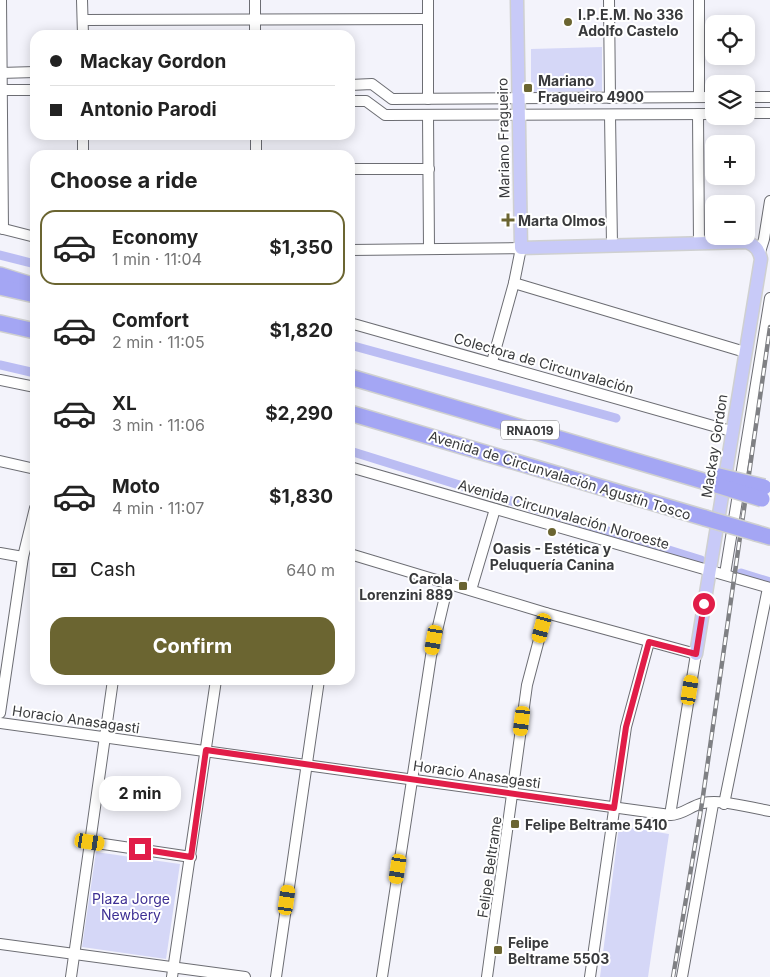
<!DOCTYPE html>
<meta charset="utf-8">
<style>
body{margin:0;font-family:Inter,sans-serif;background:#f6f6f6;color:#222;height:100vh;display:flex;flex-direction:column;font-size:19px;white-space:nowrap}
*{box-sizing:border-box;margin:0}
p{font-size:16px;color:#767676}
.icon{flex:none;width:28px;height:28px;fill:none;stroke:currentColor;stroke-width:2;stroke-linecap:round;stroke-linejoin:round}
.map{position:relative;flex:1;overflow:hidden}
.side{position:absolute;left:30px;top:150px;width:325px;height:535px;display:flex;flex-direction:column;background:#fff;border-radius:15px;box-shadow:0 2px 12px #0003}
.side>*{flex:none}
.top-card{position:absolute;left:30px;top:30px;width:325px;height:110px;border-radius:15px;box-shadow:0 2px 12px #0003;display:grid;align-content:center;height:110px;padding:0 20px;background:#fff}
.tools{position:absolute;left:705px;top:15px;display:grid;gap:10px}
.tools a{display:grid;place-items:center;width:50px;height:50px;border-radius:10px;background:#fff;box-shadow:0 2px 12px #0003;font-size:25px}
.end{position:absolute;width:22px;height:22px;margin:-11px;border:6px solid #e11d48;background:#fff;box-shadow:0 0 0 2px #fff}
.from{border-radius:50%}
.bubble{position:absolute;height:35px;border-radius:15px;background:#fff;box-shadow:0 2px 12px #0003;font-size:16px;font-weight:700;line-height:35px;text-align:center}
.car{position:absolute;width:15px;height:30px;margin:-15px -8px;border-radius:6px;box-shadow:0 0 4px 1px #0007;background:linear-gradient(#f5c518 24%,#345 0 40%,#f5c518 0 76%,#345 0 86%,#f5c518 0)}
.top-card b{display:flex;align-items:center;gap:18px;height:48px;font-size:19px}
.top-card b+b{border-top:1px solid #e0e0e0}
.top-card i{width:12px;height:12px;background:#222}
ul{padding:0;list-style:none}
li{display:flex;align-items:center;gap:15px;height:75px;margin:0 10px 8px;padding:0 10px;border:2px solid transparent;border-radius:15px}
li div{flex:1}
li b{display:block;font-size:19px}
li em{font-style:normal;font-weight:700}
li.active{border-color:#6b6531}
li>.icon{width:45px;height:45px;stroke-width:1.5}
h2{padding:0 20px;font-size:22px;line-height:60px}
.pay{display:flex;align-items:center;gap:12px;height:55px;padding:0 20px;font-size:19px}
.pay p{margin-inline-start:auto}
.button{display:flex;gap:10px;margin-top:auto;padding:10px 20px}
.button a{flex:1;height:58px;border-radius:15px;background:#6b6531;color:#fff;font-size:20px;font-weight:700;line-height:58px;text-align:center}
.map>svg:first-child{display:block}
.green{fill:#d5d7f7}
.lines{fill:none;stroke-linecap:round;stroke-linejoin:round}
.canal{stroke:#bbbdf3;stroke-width:9}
.minor-casing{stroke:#6c6d73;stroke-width:12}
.major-casing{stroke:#cfd0d0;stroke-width:15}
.highway-casing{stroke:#cfd0d0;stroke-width:18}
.minor{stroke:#fff;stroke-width:10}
.major{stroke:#c8caf8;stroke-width:12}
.highway{stroke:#a4a6f4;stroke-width:15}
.rail-casing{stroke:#7f8084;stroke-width:4.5}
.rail{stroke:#fff;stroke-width:2.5;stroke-dasharray:8;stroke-linecap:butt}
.highway-bridge-casing{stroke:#cfd0d0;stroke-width:18;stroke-linecap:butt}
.highway-bridge{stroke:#a4a6f4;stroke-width:15}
.route{stroke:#e11d48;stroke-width:6}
.poi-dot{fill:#6b6531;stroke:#fff;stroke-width:2}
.labels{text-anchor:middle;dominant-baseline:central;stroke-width:4;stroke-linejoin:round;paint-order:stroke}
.shield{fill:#fff;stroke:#747576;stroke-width:1}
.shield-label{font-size:12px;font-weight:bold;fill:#393a3c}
.poi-label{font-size:14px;font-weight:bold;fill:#393a3c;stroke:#fff;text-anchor:start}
.street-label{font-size:14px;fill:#393a3c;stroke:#fff}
.park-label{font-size:14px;fill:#3e3094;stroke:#fff}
</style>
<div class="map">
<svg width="770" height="977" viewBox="0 0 770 977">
<rect width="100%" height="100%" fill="#f3f3fb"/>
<g class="green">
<polygon points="602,47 602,91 531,92 531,49"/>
<polygon points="619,826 669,834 648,977 600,977"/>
<polygon points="96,852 180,864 166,959 82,947"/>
</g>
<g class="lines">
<g class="canal">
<polyline points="0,255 35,264"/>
<polyline points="350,345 616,418"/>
<polyline points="0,365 35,373"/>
<polyline points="350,451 701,560"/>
<polyline points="741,573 770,582"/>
</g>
<g class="minor-casing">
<g id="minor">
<polyline points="1,0 3,229"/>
<polyline points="82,0 83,35"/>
<polyline points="255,0 255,35"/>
<polyline points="428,0 428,99"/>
<polyline points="609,0 610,98"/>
<polyline points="83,20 428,19"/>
<polyline points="0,73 35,72"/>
<polyline points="350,85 372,84 392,99 714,97"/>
<polyline points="0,90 35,90"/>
<polyline points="699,97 699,0"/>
<polyline points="746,97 770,97"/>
<polyline points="350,101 366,101 385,115 714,114"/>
<polyline points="746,113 770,113"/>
<polyline points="698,114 699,244"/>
<polyline points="428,115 429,249"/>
<polyline points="610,115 612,245"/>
<polyline points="83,135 83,155"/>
<polyline points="256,135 256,155"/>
<polyline points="350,169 429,169"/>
<polyline points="0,228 35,237"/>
<polyline points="350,250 521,248 514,283 492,362"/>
<polyline points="760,252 764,239 770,201"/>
<polyline points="514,283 745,352"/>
<polyline points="350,323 731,431"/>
<polyline points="0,380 35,387"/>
<polyline points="0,461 35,469"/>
<polyline points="350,467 770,588"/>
<polyline points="0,553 23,557"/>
<polyline points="350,554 546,613 696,654 670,815"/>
<polyline points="725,574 770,298"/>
<polyline points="471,590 495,509"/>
<polyline points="0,713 23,557 35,508"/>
<path d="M0 723 670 815C683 815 690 806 703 803 723 799 750 808 770 811"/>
<polyline points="724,804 768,588"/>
<polyline points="90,842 191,857"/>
<polyline points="0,944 245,977"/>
<polyline points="71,977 113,680"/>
<polyline points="172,977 216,680"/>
<polyline points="276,977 319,680"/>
<polyline points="382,977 431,656 448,584"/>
<polyline points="487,977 527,685 546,613"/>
<polyline points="590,977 626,727 649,642"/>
<polyline points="682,977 713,804"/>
</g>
</g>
<g class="major-casing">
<path id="major" d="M517 0 521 248 747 242C756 246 759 250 761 259L696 654"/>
</g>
<g class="highway-casing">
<g id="highway">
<polyline points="0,275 35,286"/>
<polyline points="0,287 35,295"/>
<polyline points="0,323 35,331"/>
<polyline points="350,377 710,483"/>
<polyline points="350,413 705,518"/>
<polyline points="756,533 770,537"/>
</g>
</g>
<use href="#minor" class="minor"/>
<use href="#major" class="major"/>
<use href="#highway" class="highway"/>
<g class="rail-casing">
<polyline id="rail" points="673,977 702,803 770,327"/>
</g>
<use href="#rail" class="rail"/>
<g class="highway-bridge-casing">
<g id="highway-bridge">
<polyline points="719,476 764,487"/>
<polyline points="710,483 762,499"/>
<polyline points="705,518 756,533"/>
</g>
</g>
<use href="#highway-bridge" class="highway-bridge"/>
</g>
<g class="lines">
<polyline class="route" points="140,849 191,857 206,750 614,808 626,727 649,642 696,654 704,604"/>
</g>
<g class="poi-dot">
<circle cx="568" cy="22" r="5"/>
<rect x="523" y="83" width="10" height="10" rx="2.5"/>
<path d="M505.5 212.5h5v5h5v5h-5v5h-5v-5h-5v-5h5z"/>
<circle cx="552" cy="532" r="5"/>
<rect x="458" y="581" width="10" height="10" rx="2.5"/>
<rect x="510" y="819" width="10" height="10" rx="2.5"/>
<rect x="493" y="945" width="10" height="10" rx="2.5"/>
</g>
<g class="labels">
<rect class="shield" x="501" y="420.5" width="58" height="19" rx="4"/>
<g class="shield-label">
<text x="530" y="430">RNA019</text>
</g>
<g class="poi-label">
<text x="578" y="14">I.P.E.M. No 336<tspan x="578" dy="16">Adolfo Castelo</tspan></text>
<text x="538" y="80">Mariano<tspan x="538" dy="16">Fragueiro 4900</tspan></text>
<text x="518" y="220">Marta Olmos</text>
<text x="552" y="548" text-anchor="middle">Oasis - Estética y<tspan x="552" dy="16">Peluquería Canina</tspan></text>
<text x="453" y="578" text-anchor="end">Carola<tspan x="453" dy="16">Lorenzini 889</tspan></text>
<text x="525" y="824">Felipe Beltrame 5410</text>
<text x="508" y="942">Felipe<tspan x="508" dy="16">Beltrame 5503</tspan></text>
</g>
<g class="street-label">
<text transform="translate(503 138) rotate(-91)">Mariano Fragueiro</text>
<text transform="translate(544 363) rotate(16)">Colectora de Circunvalación</text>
<text transform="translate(714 446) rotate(-81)">Mackay Gordon</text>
<text transform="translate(560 475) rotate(17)">Avenida de Circunvalación Agustín Tosco</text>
<text transform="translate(564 514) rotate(16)">Avenida Circunvalación Noroeste</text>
<text transform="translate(76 719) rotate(8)">Horacio Anasagasti</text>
<text transform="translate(477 774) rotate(8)">Horacio Anasagasti</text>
<text transform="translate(489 867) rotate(-82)">Felipe Beltrame</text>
</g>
<g class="park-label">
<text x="131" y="898">Plaza Jorge<tspan x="131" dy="16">Newbery</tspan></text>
</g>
</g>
</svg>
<div class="tools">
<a><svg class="icon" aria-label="locate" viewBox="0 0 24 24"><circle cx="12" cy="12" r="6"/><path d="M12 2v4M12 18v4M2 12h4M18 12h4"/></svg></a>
<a><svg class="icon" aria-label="layers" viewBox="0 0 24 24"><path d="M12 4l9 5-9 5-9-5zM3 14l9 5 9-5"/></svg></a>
<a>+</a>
<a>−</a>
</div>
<i class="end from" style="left:704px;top:604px"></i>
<i class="end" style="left:140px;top:849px"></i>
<div class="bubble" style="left:99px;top:776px;width:82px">2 min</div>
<i class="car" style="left:542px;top:628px;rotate:195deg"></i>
<i class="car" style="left:434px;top:640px;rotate:190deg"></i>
<i class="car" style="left:690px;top:690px;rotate:9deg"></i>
<i class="car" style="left:522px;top:721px;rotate:187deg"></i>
<i class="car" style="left:90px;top:842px;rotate:99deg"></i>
<i class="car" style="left:398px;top:869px;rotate:189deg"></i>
<i class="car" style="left:287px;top:900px;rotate:8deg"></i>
<div class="top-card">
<b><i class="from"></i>Mackay Gordon</b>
<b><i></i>Antonio Parodi</b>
</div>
<section class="side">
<h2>Choose a ride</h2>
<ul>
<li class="active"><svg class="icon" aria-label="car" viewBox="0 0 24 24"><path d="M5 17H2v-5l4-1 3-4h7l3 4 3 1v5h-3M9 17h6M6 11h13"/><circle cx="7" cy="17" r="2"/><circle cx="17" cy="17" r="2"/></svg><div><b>Economy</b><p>1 min · 11:04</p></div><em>$1,350</em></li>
<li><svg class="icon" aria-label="car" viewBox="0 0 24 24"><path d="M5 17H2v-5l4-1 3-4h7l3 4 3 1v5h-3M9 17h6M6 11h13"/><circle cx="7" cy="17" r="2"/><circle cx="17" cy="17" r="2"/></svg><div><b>Comfort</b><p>2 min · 11:05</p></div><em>$1,820</em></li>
<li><svg class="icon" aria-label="car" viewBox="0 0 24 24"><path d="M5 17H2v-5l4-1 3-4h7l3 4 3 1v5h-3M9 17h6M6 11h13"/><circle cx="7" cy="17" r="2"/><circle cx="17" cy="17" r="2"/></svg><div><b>XL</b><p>3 min · 11:06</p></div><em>$2,290</em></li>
<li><svg class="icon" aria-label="car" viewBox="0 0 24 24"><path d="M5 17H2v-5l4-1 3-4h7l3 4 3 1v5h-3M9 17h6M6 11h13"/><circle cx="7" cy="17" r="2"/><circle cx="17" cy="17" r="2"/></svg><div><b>Moto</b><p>4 min · 11:07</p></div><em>$1,830</em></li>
</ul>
<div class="pay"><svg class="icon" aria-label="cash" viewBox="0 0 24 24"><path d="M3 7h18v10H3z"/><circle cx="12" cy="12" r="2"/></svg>Cash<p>640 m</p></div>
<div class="button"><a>Confirm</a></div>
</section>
</div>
